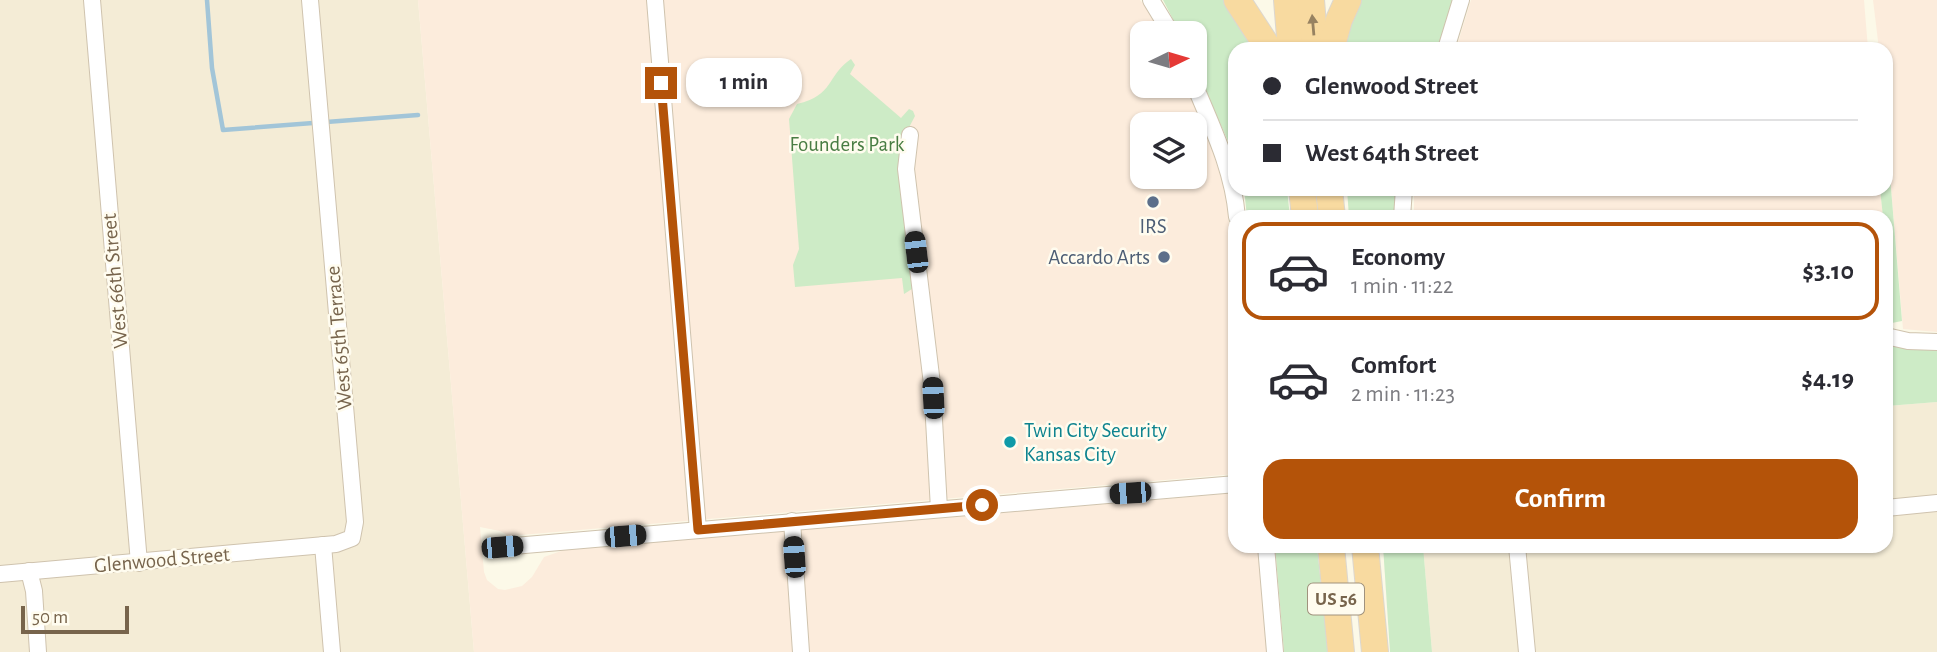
<!DOCTYPE html>
<meta charset="utf-8">
<style>
body{margin:0;font-family:"Alegreya Sans",sans-serif;background:#f7f7f7;color:#2b2b33;height:100vh;display:flex;flex-direction:column;font-size:26px;white-space:nowrap}
*{box-sizing:border-box;margin:0}
p{font-size:23px;color:#7c7c81}
.icon{flex:none;width:38px;height:38px;fill:none;stroke:currentColor;stroke-width:2;stroke-linecap:round;stroke-linejoin:round}
.map{position:relative;flex:1;overflow:hidden}
.details{position:absolute;left:1228px;top:210px;width:665px;height:343px;display:flex;flex-direction:column;background:#fff;border-radius:21px;box-shadow:0 2px 5px #0004}
.details>*{flex:none}
.top-card{position:absolute;left:1228px;top:42px;width:665px;height:154px;border-radius:21px;box-shadow:0 2px 5px #0004;display:grid;align-content:center;height:154px;padding:0 35px;background:#fff}
.needle{width:46px;rotate:85deg}
.controls{position:absolute;left:1130px;top:21px;display:grid;gap:14px}
.controls a{display:grid;place-items:center;width:77px;height:77px;border-radius:14px;background:#fff;box-shadow:0 2px 5px #0004;font-size:35px}
.scale{position:absolute;left:21px;bottom:18px;width:108px;box-sizing:border-box;padding-left:7px;border:4px solid #77644c;border-top:0;font-size:19px;line-height:24px;white-space:nowrap;color:#77644c;-webkit-text-stroke:5px #fffcef;paint-order:stroke}
.end{position:absolute;width:32px;height:32px;margin:-16px;border:9px solid #b45309;background:#fff;box-shadow:0 0 0 4px #fff}
.from{border-radius:50%}
.bubble{position:absolute;height:49px;border-radius:21px;background:#fff;box-shadow:0 2px 5px #0004;font-size:23px;font-weight:600;line-height:49px;text-align:center}
.car{position:absolute;width:21px;height:42px;margin:-21px -10px;border-radius:9px;box-shadow:0 0 5px 2px #0007;background:linear-gradient(#222 24%,#8ab4d8 0 40%,#222 0 76%,#8ab4d8 0 86%,#222 0)}
.top-card b{display:flex;align-items:center;gap:24px;height:66px;font-size:26px}
.top-card b+b{border-top:2px solid #e1e1e2}
.top-card i{width:18px;height:18px;background:#2b2b33}
ul{padding:12px 0 0;list-style:none}
li{display:flex;align-items:center;gap:21px;height:98px;margin:0 14px 10px;padding:0 21px;border:4px solid transparent;border-radius:21px}
li div{flex:1}
li b{display:block;font-size:26px}
li em{font-style:normal;font-weight:600}
li.selected{border-color:#b45309}
li>.icon{width:63px;height:63px;stroke-width:1.5}
.primary-button{display:flex;gap:14px;margin-top:auto;padding:14px 35px}
.primary-button a{flex:1;height:80px;border-radius:21px;background:#b45309;color:#fff;font-size:28px;font-weight:600;line-height:80px;text-align:center}
.map>svg:first-child{display:block}
.residential{fill:#f4ecd6}
.commercial{fill:#fcecdc;fill-rule:evenodd}
.green{fill:#cdebc6}
.lines{fill:none;stroke-linecap:round;stroke-linejoin:round}
.stream{stroke:#a2c5d8;stroke-width:4.5}
.minor-casing{stroke:#cfc3ae;stroke-width:18}
.trunk-casing{stroke:#dcd7d0;stroke-width:28}
.minor{stroke:#fff;stroke-width:16}
.trunk{stroke:#f8daa0;stroke-width:26}
.oneway{fill:#978261}
.route{stroke:#b45309;stroke-width:9}
.service-dot{fill:#5c6f8a;stroke:#fffcef;stroke-width:2.5}
.culture-dot{fill:#0f9aa8;stroke:#fffcef;stroke-width:2.5}
.labels{text-anchor:middle;dominant-baseline:central;stroke-width:5;stroke-linejoin:round;paint-order:stroke}
.shield{fill:#fffcef;stroke:#a0927d;stroke-width:2}
.shield-label{font-size:19px;font-weight:bold;fill:#77644c}
.park-label{font-size:21px;fill:#497d43;stroke:#fffcef}
.service-label{font-size:21px;fill:#4e5e75;stroke:#fffcef}
.street-label{font-size:21px;fill:#77644c;stroke:#fffcef}
.culture-label{font-size:21px;fill:#0d838f;stroke:#fffcef;text-anchor:start}
</style>
<div class="map">
<svg width="1937" height="652" viewBox="0 0 1937 652">
<rect width="100%" height="100%" fill="#fcf9e8"/>
<g class="residential">
<polygon points="0,0 418,0 474,652 0,652"/>
<polygon points="1937,402 1937,652 1432,652 1423,546 1886,546 1887,406"/>
</g>
<g class="commercial">
<path d="M418 0H1140L1148 9 1163 33H1143V86H1189L1218 162 1225 185 1236 290 1235 474 509 536 500 531 480 527 484 572 487 580 498 589 505 590 522 586 532 577 544 557 564 550 1235 493 1236 546H1259L1268 652H474ZM1143 124H1195V177H1143Z"/>
<polygon points="1471,0 1864,0 1868,49 1456,49"/>
<polygon points="1873,0 1937,0 1937,332 1903,329 1887,140 1886,49 1879,49"/>
<polygon points="1414,189 1880,189 1883,217 1414,217"/>
</g>
<g class="green">
<polygon points="1163,0 1225,0 1255,49 1236,49 1235,157 1195,67 1195,33 1180,33"/>
<polygon points="1360,0 1453,0 1438,49 1343,49"/>
<path d="M851 59 855 65 850 74 901 118 909 109 913 111 915 116 904 137 907 239 913 284 912 289 904 294 902 278 795 287 793 265 799 249 789 119 797 104C835 95 826 76 851 59Z"/>
<polygon points="1887,140 1902,321 1887,324 1886,217 1883,217 1880,189 1886,189"/>
<polygon points="1244,189 1287,189 1290,217 1247,217"/>
<polygon points="1347,189 1397,189 1396,217 1349,217"/>
<polygon points="1886,342 1937,347 1937,402 1887,406"/>
<polygon points="1275,546 1317,546 1328,652 1284,652"/>
<polygon points="1383,546 1423,546 1432,652 1390,652"/>
</g>
<g class="lines">
<polyline class="stream" points="207,0 212,68 223,130 418,115"/>
<g class="minor-casing">
<g id="minor">
<polyline points="92,0 139,563"/>
<polyline points="655,0 698,530"/>
<polyline points="1151,0 1171,33"/>
<polyline points="1446,49 1461,0"/>
<path d="M1195 86C1213 129 1233 170 1237 217"/>
<polyline points="910,135 906,169 932,384 939,509"/>
<polyline points="1402,217 1404,189"/>
<polyline points="1886,336 1908,341 1937,342"/>
<polyline points="1886,508 1937,503"/>
<polyline points="792,521 801,652"/>
<polyline points="323,545 332,652"/>
<polyline points="1266,546 1275,652"/>
<polyline points="1517,546 1527,652"/>
<polyline points="502,547 1236,484"/>
<polyline points="29,571 34,591 38,652"/>
<polyline points="0,574 336,544 352,538 355,522 310,0"/>
</g>
</g>
<g class="trunk-casing">
<g id="trunk">
<polyline points="1237,0 1269,49"/>
<polyline points="1287,0 1291,49"/>
<polyline points="1311,0 1315,49"/>
<polyline points="1331,49 1339,20 1348,0"/>
<polyline points="1302,189 1305,217"/>
<polyline points="1329,189 1332,217"/>
<polyline points="1331,546 1341,652"/>
<polyline points="1365,546 1375,652"/>
</g>
</g>
<use href="#minor" class="minor"/>
<use href="#trunk" class="trunk"/>
</g>
<defs><path id="oneway-solid" d="M-6-.8H1V-3.2L6.5 0L1 3.2V.8H-6Z" transform="scale(1.75)"/></defs>
<use class="oneway" href="#oneway-solid" transform="translate(1313 25) rotate(-95)"/>
<g class="lines">
<polyline class="route" points="661,83 698,530 982,505"/>
</g>
<g class="service-dot">
<circle cx="1153" cy="202" r="7"/>
<circle cx="1164" cy="257" r="7"/>
</g>
<circle class="culture-dot" cx="1010" cy="442" r="7"/>
<g class="labels">
<rect class="shield" x="1308" y="583.5" width="56" height="31" rx="5"/>
<g class="shield-label">
<text x="1336" y="599">US 56</text>
</g>
<g class="park-label">
<text x="847" y="144">Founders Park</text>
</g>
<g class="service-label">
<text x="1153" y="226">IRS</text>
<text x="1150" y="257" text-anchor="end">Accardo Arts</text>
</g>
<g class="street-label">
<text transform="translate(115 281) rotate(-95)">West 66th Street</text>
<text transform="translate(339 338) rotate(-95)">West 65th Terrace</text>
<text transform="translate(162 560) rotate(-5)">Glenwood Street</text>
</g>
<g class="culture-label">
<text x="1024" y="430">Twin City Security<tspan x="1024" dy="24">Kansas City</tspan></text>
</g>
</g>
</svg>
<div class="controls">
<a><svg class="needle" viewBox="-14 -14 28 28"><path d="M0-13l5 13h-10z" fill="#e53935"/><path d="M0 13l5-13h-10z" fill="#7c7c81"/></svg></a>
<a><svg class="icon" aria-label="layers" viewBox="0 0 24 24"><path d="M12 4l9 5-9 5-9-5zM3 14l9 5 9-5"/></svg></a>
</div>
<div class="scale">50 m</div>
<i class="end from" style="left:982px;top:505px"></i>
<i class="end" style="left:661px;top:83px"></i>
<div class="bubble" style="left:686px;top:58px;width:116px">1 min</div>
<i class="car" style="left:916px;top:252px;rotate:353deg"></i>
<i class="car" style="left:933px;top:398px;rotate:357deg"></i>
<i class="car" style="left:1130px;top:493px;rotate:266deg"></i>
<i class="car" style="left:625px;top:536px;rotate:85deg"></i>
<i class="car" style="left:502px;top:547px;rotate:85deg"></i>
<i class="car" style="left:794px;top:557px;rotate:356deg"></i>
<div class="top-card">
<b><i class="from"></i>Glenwood Street</b>
<b><i></i>West 64th Street</b>
</div>
<section class="details">
<ul>
<li class="selected"><svg class="icon" aria-label="car" viewBox="0 0 24 24"><path d="M5 17H2v-5l4-1 3-4h7l3 4 3 1v5h-3M9 17h6M6 11h13"/><circle cx="7" cy="17" r="2"/><circle cx="17" cy="17" r="2"/></svg><div><b>Economy</b><p>1 min · 11:22</p></div><em>$3.10</em></li>
<li><svg class="icon" aria-label="car" viewBox="0 0 24 24"><path d="M5 17H2v-5l4-1 3-4h7l3 4 3 1v5h-3M9 17h6M6 11h13"/><circle cx="7" cy="17" r="2"/><circle cx="17" cy="17" r="2"/></svg><div><b>Comfort</b><p>2 min · 11:23</p></div><em>$4.19</em></li>
</ul>
<div class="primary-button"><a>Confirm</a></div>
</section>
</div>
